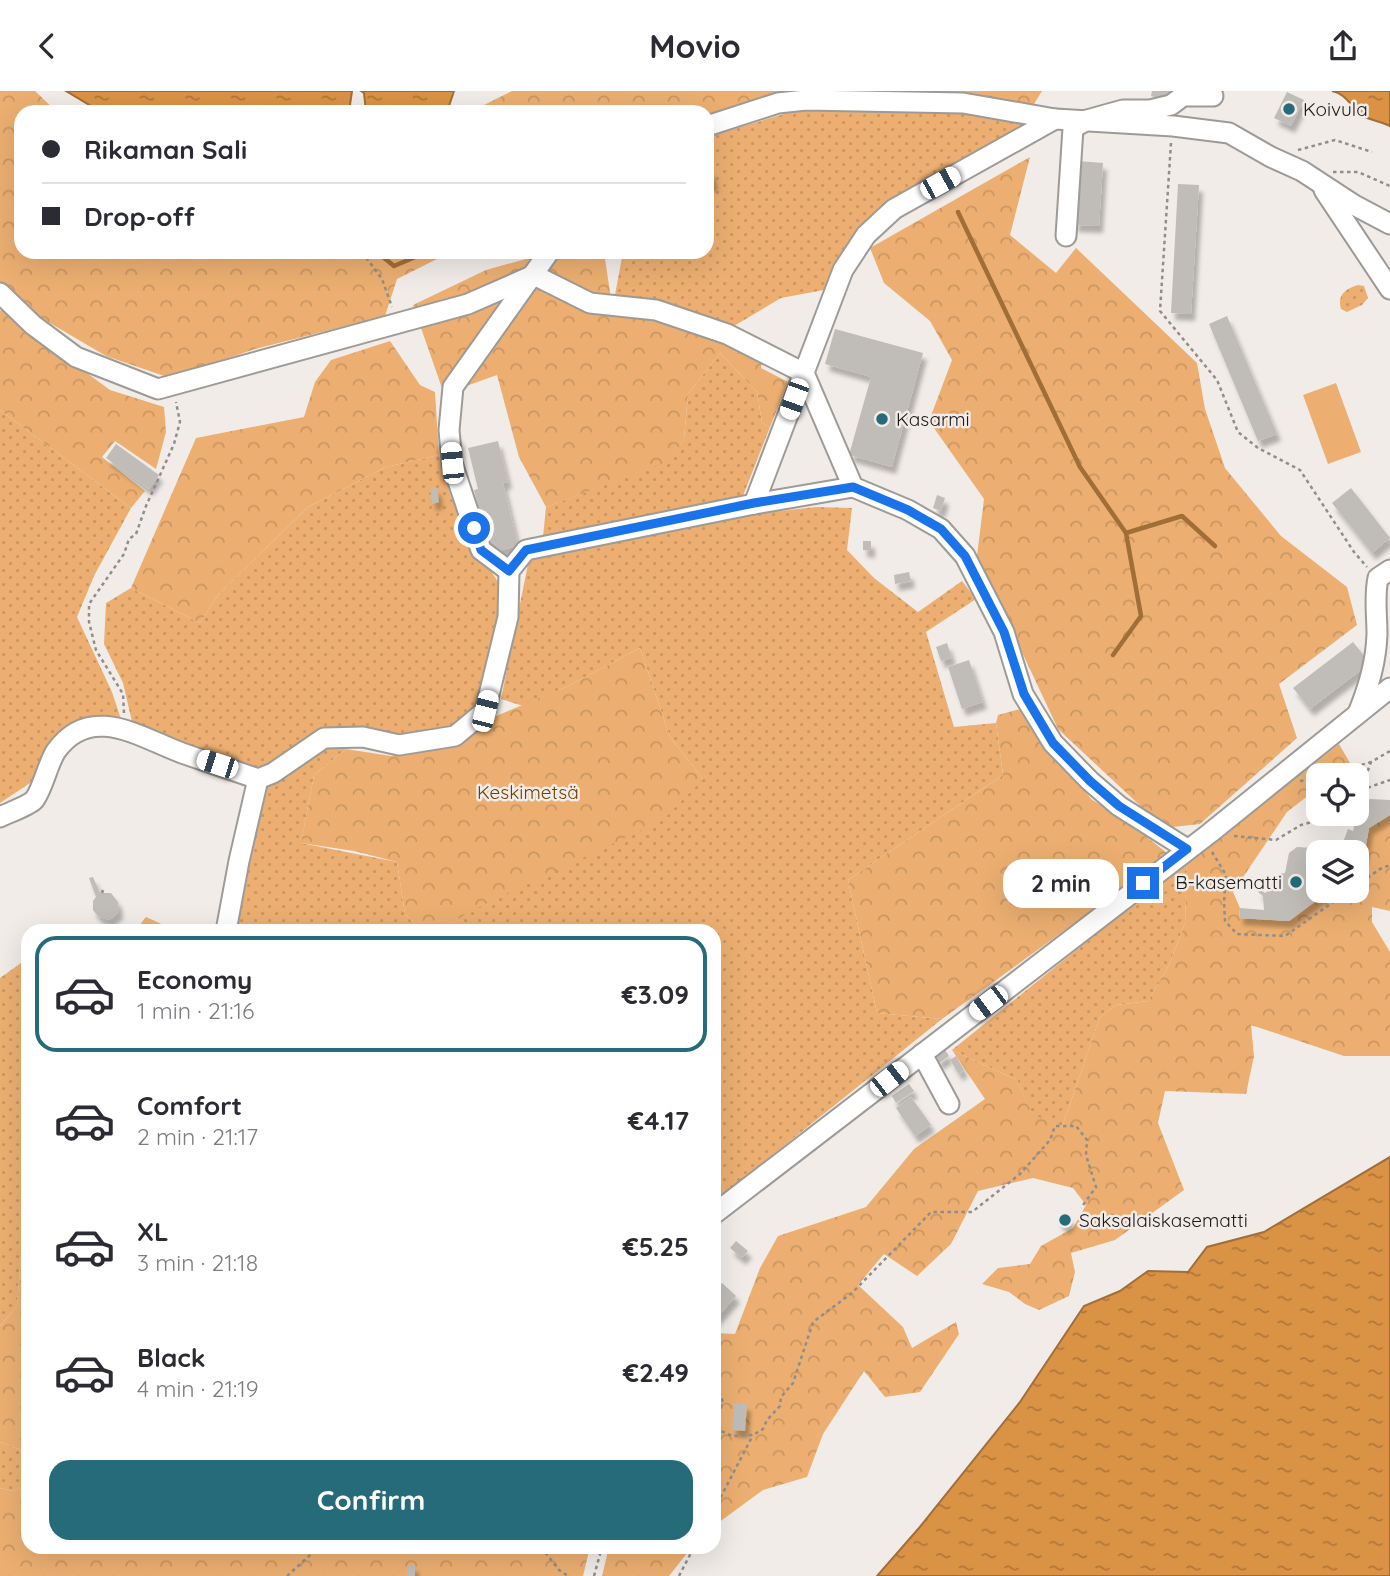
<!DOCTYPE html>
<meta charset="utf-8">
<style>
body{margin:0;font-family:Quicksand,sans-serif;background:#f2f2f3;color:#2b2b33;height:100vh;display:flex;flex-direction:column;font-size:26px;white-space:nowrap}
*{box-sizing:border-box;margin:0}
p{font-size:23px;color:#7c7c81}
.icon{flex:none;width:38px;height:38px;fill:none;stroke:currentColor;stroke-width:2;stroke-linecap:round;stroke-linejoin:round}
.map{position:relative;flex:1;overflow:hidden}
.details{position:absolute;left:21px;top:833px;width:700px;height:630px;display:flex;flex-direction:column;background:#fff;border-radius:21px;box-shadow:0 7px 28px #0002}
.details>*{flex:none}
.guide{position:absolute;left:14px;top:14px;width:700px;height:154px;border-radius:21px;box-shadow:0 7px 28px #0002;display:grid;align-content:center;height:154px;padding:0 28px;background:#fff}
.buttons{position:absolute;left:1306px;top:672px;display:grid;gap:14px}
.buttons a{display:grid;place-items:center;width:63px;height:63px;border-radius:14px;background:#fff;box-shadow:0 7px 28px #0002;font-size:35px}
.end{position:absolute;width:32px;height:32px;margin:-16px;border:9px solid #1a73e8;background:#fff;box-shadow:0 0 0 4px #fff}
.from{border-radius:50%}
.bubble{position:absolute;height:49px;border-radius:21px;background:#fff;box-shadow:0 7px 28px #0002;font-size:23px;font-weight:700;line-height:49px;text-align:center}
.car{position:absolute;width:21px;height:42px;margin:-21px -10px;border-radius:9px;box-shadow:0 0 5px 2px #0007;background:linear-gradient(#fff 24%,#345 0 40%,#fff 0 76%,#345 0 86%,#fff 0)}
.guide b{display:flex;align-items:center;gap:24px;height:66px;font-size:26px}
.guide b+b{border-top:2px solid #e1e1e2}
.guide i{width:18px;height:18px;background:#2b2b33}
ul{padding:12px 0 0;list-style:none}
li{display:flex;align-items:center;gap:21px;height:116px;margin:0 14px 10px;padding:0 14px;border:4px solid transparent;border-radius:21px}
li div{flex:1}
li b{display:block;font-size:26px}
li em{font-style:normal;font-weight:700}
li.selected{border-color:#256b7a}
li>.icon{width:63px;height:63px;stroke-width:1.5}
.cta{display:flex;gap:14px;margin-top:auto;padding:14px 28px}
.cta a{flex:1;height:80px;border-radius:21px;background:#256b7a;color:#fff;font-size:28px;font-weight:700;line-height:80px;text-align:center}
header{display:flex;justify-content:space-between;align-items:center;height:91px;padding:0 28px;background:#fff;font-size:32px;font-weight:700}
.map>svg:first-child{display:block}
.grass{fill:url(#grass-dots)}
.forest{fill:url(#forest-crowns)}
.pitch{fill:#ecaf71}
.water{fill:url(#water-ripples);stroke:#a16e38;stroke-width:2}
.lines{fill:none;stroke-linecap:round;stroke-linejoin:round}
.stream{stroke:#a16e38;stroke-width:4.5}
.building{fill:#c0bcb7;filter:url(#shadow)}
.minor-casing{stroke:#9e9a96;stroke-width:23}
.path{stroke:#908d8a;stroke-width:2.5;stroke-dasharray:3.5 3.5;stroke-linecap:butt}
.minor{stroke:#fff;stroke-width:19}
.route{stroke:#1a73e8;stroke-width:9}
.poi-dot{fill:#256b7a;stroke:#f1ece8;stroke-width:2.5}
.labels{text-anchor:middle;dominant-baseline:central;stroke-width:5;stroke-linejoin:round;paint-order:stroke}
.poi-label{font-size:19px;fill:#1b1918;stroke:#f1ece8;text-anchor:start}
.park-label{font-size:19px;fill:#6e4000;stroke:#f1ece8}
</style>
<header><svg class="icon" aria-label="back" viewBox="0 0 24 24"><path d="M15 5l-7 7 7 7"/></svg>Movio<svg class="icon" aria-label="share" viewBox="0 0 24 24"><path d="M12 15V3M7 8l5-5 5 5M5 13v7h14v-7"/></svg></header>
<div class="map">
<svg width="1390" height="1485" viewBox="0 0 1390 1485">
<defs>
<pattern id="grass-dots" width="8" height="8" patternUnits="userSpaceOnUse" patternTransform="scale(1.75)"><rect width="8" height="8" fill="#ecaf71"/><path d="M2 2h.1M6 6h.1" fill="none" stroke="#ca9661" stroke-width="1.8" stroke-linecap="round"/></pattern>
<pattern id="forest-crowns" width="20" height="18" patternUnits="userSpaceOnUse" patternTransform="scale(1.75)"><rect width="20" height="18" fill="#ecaf71"/><path d="M2 6a3 3 0 1 1 6 0M12 15a3 3 0 1 1 6 0" fill="none" stroke="#ca9661"/></pattern>
<pattern id="water-ripples" width="26" height="14" patternUnits="userSpaceOnUse" patternTransform="scale(1.75)"><rect width="26" height="14" fill="#da9345"/><path d="M2 4q2-2 4 0t4 0M15 11q2-2 4 0t4 0" fill="none" stroke="#b07739"/></pattern>
<filter id="shadow"><feDropShadow dx="4" dy="7" stdDeviation="2" flood-color="#0004"/></filter>
</defs>
<rect width="100%" height="100%" fill="#f1ece8"/>
<g class="grass">
<polygon points="807,16 963,20 1029,31 888,109 858,137 833,174 824,199 781,207 729,238 614,209 623,161 707,161 707,95 714,93 711,79 707,80 707,46"/>
<path d="M1358 194 1364 195 1368 207 1362 214 1347 221 1341 218C1337 204 1345 198 1358 194Z"/>
<polygon points="720,262 757,301 762,332 770,336 741,410 543,446 546,416 670,369 684,348 688,303"/>
<polygon points="0,319 131,417 94,485 77,526 112,601 121,628 90,632 39,686 0,712"/>
<polygon points="439,364 451,406 470,447 498,491 503,524 483,610 450,641 383,643 328,638 271,678 228,674 133,635 123,592 104,553 106,512 131,497 200,532 218,504 308,416 386,376"/>
<polygon points="816,416 852,417 847,459 874,487 918,521 962,490 976,508 926,541 954,636 996,632 1003,684 848,789 877,922 942,928 714,1111 714,840 435,840 703,688 670,646 640,557 566,596 523,615 501,608 529,468 734,425"/>
<polygon points="333,653 346,658 314,684 301,752 397,771 405,823 422,840 231,840 260,703 268,694"/>
<polygon points="1187,770 1185,832 1169,874 1148,910 1116,914 1100,926 1062,1036 1032,1024 1017,989 952,959"/>
<polygon points="28,867 28,1105 25,1114 17,1215 0,1235 0,887"/>
<polygon points="0,1351 28,1362 28,1395 13,1400 0,1397"/>
</g>
<g class="forest">
<polygon points="0,0 35,0 57,21 21,21 21,161 451,161 397,188 385,225 255,258 170,287 106,265 43,228 0,192"/>
<polygon points="512,0 1042,0 1034,13 1029,16 825,1 707,31 707,21 470,21"/>
<polygon points="1030,66 1010,144 1056,182 1076,157 1197,272 1205,318 1225,377 1281,445 1347,496 1357,534 1279,593 1297,647 1200,733 1164,737 1058,638 977,465 984,408 929,330 952,269 930,230 884,192 870,157"/>
<polygon points="551,161 604,161 613,221 650,225 762,264 761,277 788,291 770,336 762,332 757,301 720,262 688,303 684,348 670,370 546,416 519,366 497,284 444,303 413,214 486,179"/>
<polygon points="5,215 46,252 110,299 164,316 166,341 156,378 115,350 102,366 145,400 131,417 0,319 0,220"/>
<polygon points="390,250 420,294 435,301 439,364 386,376 308,416 218,504 200,532 131,497 196,347 304,326 315,291 331,269"/>
<polygon points="640,557 670,646 703,688 663,729 491,810 435,840 422,840 405,823 397,771 354,760 301,752 314,684 346,658 391,665 453,654 489,628 566,596"/>
<polygon points="1024,617 1091,708 1128,731 1167,762 1129,793 942,928 877,922 848,789 1003,684 996,632 998,624"/>
<polygon points="1339,653 1350,672 1334,684 1318,684 1318,697 1287,721 1233,801 1240,817 1239,827 1289,830 1329,800 1356,800 1356,779 1364,765 1369,737 1390,724 1390,820 1372,816 1372,831 1390,861 1390,965 1344,965 1251,934 1254,965 1246,1003 1165,1000 1158,1032 1184,1099 1115,1149 1071,1162 1075,1181 1069,1205 1039,1219 1025,1213 1009,1201 982,1193 998,1177 1030,1173 1041,1155 1073,1137 1086,1114 1073,1097 1033,1087 978,1100 951,1153 917,1185 884,1163 858,1194 903,1236 912,1257 956,1231 959,1243 920,1301 885,1306 864,1280 823,1343 807,1386 763,1399 714,1435 714,1242 735,1243 760,1177 778,1145 866,1116 914,1058 985,1008 952,959 1017,989 1032,1023 1062,1036 1100,926 1116,914 1148,910 1169,874 1185,832 1187,770 1219,748"/>
<polygon points="146,826 177,840 135,840"/>
<polygon points="28,1105 28,1362 0,1351 0,1235 17,1215 25,1114"/>
<polygon points="28,1395 28,1456 590,1456 583,1485 0,1485 0,1397 13,1400"/>
<polygon points="609,1456 692,1456 669,1485 602,1485"/>
</g>
<polygon class="pitch" points="1336,292 1361,361 1328,373 1303,304"/>
<g class="water">
<polygon points="66,0 352,0 349,21 101,21"/>
<polygon points="361,0 454,0 448,18 414,16 401,21 366,21 364,2"/>
<path d="M1332 0H1390V35C1381 31 1371 29 1363 25 1351 17 1347 3 1332 0Z"/>
<polygon points="1390,1066 1390,1485 877,1485 919,1437 1020,1311 1084,1215 1120,1200 1148,1180 1188,1181 1207,1156 1264,1141"/>
</g>
<g class="lines">
<g class="stream">
<polyline points="958,121 1080,376 1126,442 1141,525 1113,564"/>
<polyline points="377,161 394,175 427,161"/>
<polyline points="1126,442 1182,425 1215,455"/>
</g>
</g>
<g class="building">
<polygon points="1152,0 1173,0 1169,11 1151,5"/>
<polygon points="1287,1 1304,9 1291,35 1274,27"/>
<polygon points="1078,70 1103,72 1099,135 1074,134"/>
<polygon points="711,79 714,93 707,95 707,80"/>
<polygon points="1178,93 1199,94 1191,223 1171,222"/>
<polygon points="1227,225 1277,343 1258,350 1209,233"/>
<polygon points="835,238 923,262 892,376 849,364 871,286 825,273"/>
<polygon points="498,350 508,391 503,392 518,455 490,462 474,399 478,398 468,357"/>
<polygon points="116,353 159,384 149,398 106,367"/>
<polygon points="437,397 439,411 432,413 430,398"/>
<polygon points="1351,397 1390,447 1372,462 1332,412"/>
<polygon points="937,404 945,407 941,420 933,417"/>
<polygon points="863,450 871,450 871,460 863,459"/>
<polygon points="909,481 911,490 895,493 894,484"/>
<polygon points="1353,551 1370,572 1310,618 1293,597"/>
<polygon points="947,552 952,567 941,570 936,556"/>
<polygon points="969,569 983,611 962,618 948,576"/>
<polygon points="1370,708 1390,709 1390,724 1369,737 1364,765 1356,779 1356,761 1353,761 1357,757 1342,754 1348,738 1353,740 1359,716"/>
<polygon points="1297,756 1331,758 1331,761 1318,761 1318,800 1329,800 1289,830 1239,827 1240,817 1264,819 1263,805 1258,801 1260,798 1265,802 1268,800 1279,783 1285,782 1289,762"/>
<polygon points="93,786 100,802 111,802 118,811 119,821 110,829 99,826 93,819 93,810 96,806 89,787"/>
<polygon points="945,959 949,965 939,972 935,966"/>
<polygon points="956,965 964,979 959,983 950,969"/>
<polygon points="909,993 914,1000 896,1012 892,1005"/>
<polygon points="911,1006 931,1034 915,1045 896,1017"/>
<polygon points="1064,1122 1072,1129 1065,1137 1057,1129"/>
<polygon points="736,1150 748,1160 742,1167 730,1157"/>
<polygon points="722,1192 736,1205 714,1230 714,1200"/>
<polygon points="734,1312 747,1313 745,1340 732,1339"/>
<rect x="407" y="1474" width="8" height="11"/>
</g>
<g class="lines">
<g class="minor-casing">
<g id="minor">
<polyline points="707,35 778,12 806,9 963,12 1055,28"/>
<polyline points="1324,99 1390,198"/>
<polyline points="1066,145 1073,37 1087,29 1123,19 1150,19 1171,14 1183,5 1213,5"/>
<polyline points="534,184 590,212 656,219 727,243 804,282 853,396 908,419 941,438 965,465 1004,541 1023,603 1053,652 1090,690 1119,715 1187,758"/>
<polyline points="0,202 33,234 76,266 158,298 468,213 534,184"/>
<polyline points="754,413 843,179 866,144 894,118 1055,28 1173,35 1229,42 1271,66 1302,80 1354,114 1390,133"/>
<polyline points="509,480 481,459 452,372 449,339 453,296 549,161"/>
<path d="M1359 620C1369 594 1376 571 1377 543 1377 525 1374 505 1378 487L1390 479"/>
<path d="M0 726C8 722 28 715 34 709 42 700 48 672 56 660 91 611 141 647 182 662 207 671 233 679 258 688"/>
<polyline points="226,840 239,770 258,688 273,682 324,647 363,646 399,654 455,645 485,620 508,526 509,480 526,459 754,413 853,396"/>
<polyline points="922,963 949,1013"/>
<polyline points="714,1123 1210,742 1390,597"/>
</g>
</g>
<g class="path">
<polyline points="1171,52 1160,220 1217,289 1238,341 1258,357 1300,379 1354,461 1367,476"/>
<polyline points="1298,59 1335,49 1372,61"/>
<polyline points="1333,81 1358,81 1390,95"/>
<polyline points="362,161 382,188 392,216"/>
<polyline points="124,622 123,603 96,559 89,531 89,513 124,463 129,448 136,443 146,415 174,353 180,331 176,311"/>
<polyline points="1328,684 1371,671"/>
<polyline points="1300,690 1318,688"/>
<polyline points="1361,699 1390,689"/>
<polyline points="1356,705 1360,701 1371,671 1390,660"/>
<polyline points="1234,745 1276,749 1301,734 1340,723"/>
<polyline points="1212,761 1226,784 1224,811 1225,830 1237,843 1285,845 1349,800"/>
<polyline points="1356,795 1380,778 1390,774"/>
<polyline points="102,802 103,799"/>
<polyline points="714,1288 723,1311 717,1327 721,1340 732,1345 753,1344 763,1338 767,1329 780,1315 781,1306 793,1292 813,1231 852,1202 931,1121 972,1121 1020,1083 1050,1049 1055,1035 1076,1035 1087,1049 1086,1064 1096,1096 1081,1117"/>
<polyline points="714,1419 753,1344"/>
<polyline points="541,1456 559,1479 568,1485"/>
<polyline points="287,1485 319,1456"/>
<polyline points="594,1485 602,1456"/>
<polyline points="679,1485 694,1456"/>
</g>
<use href="#minor" class="minor"/>
</g>
<g class="lines">
<polyline class="route" points="474,437 481,459 509,480 526,459 754,412 853,396 908,419 941,438 965,465 1004,541 1024,603 1053,652 1090,690 1119,715 1187,758 1143,792"/>
</g>
<g class="poi-dot">
<circle cx="1289" cy="18" r="7"/>
<circle cx="882" cy="328" r="7"/>
<circle cx="1296" cy="791" r="7"/>
<circle cx="1065" cy="1129" r="7"/>
</g>
<g class="labels">
<g class="poi-label">
<text x="1303" y="18">Koivula</text>
<text x="896" y="328">Kasarmi</text>
<text x="1282" y="791" text-anchor="end">B-kasematti</text>
<text x="1079" y="1129">Saksalaiskasematti</text>
</g>
<g class="park-label">
<text x="528" y="701">Keskimetsä</text>
</g>
</g>
</svg>
<div class="buttons">
<a><svg class="icon" aria-label="locate" viewBox="0 0 24 24"><circle cx="12" cy="12" r="6"/><path d="M12 2v4M12 18v4M2 12h4M18 12h4"/></svg></a>
<a><svg class="icon" aria-label="layers" viewBox="0 0 24 24"><path d="M12 4l9 5-9 5-9-5zM3 14l9 5 9-5"/></svg></a>
</div>
<i class="end from" style="left:474px;top:437px"></i>
<i class="end" style="left:1143px;top:792px"></i>
<div class="bubble" style="left:1003px;top:768px;width:116px">2 min</div>
<i class="car" style="left:940px;top:92px;rotate:61deg"></i>
<i class="car" style="left:794px;top:308px;rotate:200deg"></i>
<i class="car" style="left:452px;top:372px;rotate:355deg"></i>
<i class="car" style="left:485px;top:620px;rotate:14deg"></i>
<i class="car" style="left:217px;top:673px;rotate:288deg"></i>
<i class="car" style="left:988px;top:912px;rotate:233deg"></i>
<i class="car" style="left:889px;top:988px;rotate:52deg"></i>
<div class="guide">
<b><i class="from"></i>Rikaman Sali</b>
<b><i></i>Drop-off</b>
</div>
<section class="details">
<ul>
<li class="selected"><svg class="icon" aria-label="car" viewBox="0 0 24 24"><path d="M5 17H2v-5l4-1 3-4h7l3 4 3 1v5h-3M9 17h6M6 11h13"/><circle cx="7" cy="17" r="2"/><circle cx="17" cy="17" r="2"/></svg><div><b>Economy</b><p>1 min · 21:16</p></div><em>€3.09</em></li>
<li><svg class="icon" aria-label="car" viewBox="0 0 24 24"><path d="M5 17H2v-5l4-1 3-4h7l3 4 3 1v5h-3M9 17h6M6 11h13"/><circle cx="7" cy="17" r="2"/><circle cx="17" cy="17" r="2"/></svg><div><b>Comfort</b><p>2 min · 21:17</p></div><em>€4.17</em></li>
<li><svg class="icon" aria-label="car" viewBox="0 0 24 24"><path d="M5 17H2v-5l4-1 3-4h7l3 4 3 1v5h-3M9 17h6M6 11h13"/><circle cx="7" cy="17" r="2"/><circle cx="17" cy="17" r="2"/></svg><div><b>XL</b><p>3 min · 21:18</p></div><em>€5.25</em></li>
<li><svg class="icon" aria-label="car" viewBox="0 0 24 24"><path d="M5 17H2v-5l4-1 3-4h7l3 4 3 1v5h-3M9 17h6M6 11h13"/><circle cx="7" cy="17" r="2"/><circle cx="17" cy="17" r="2"/></svg><div><b>Black</b><p>4 min · 21:19</p></div><em>€2.49</em></li>
</ul>
<div class="cta"><a>Confirm</a></div>
</section>
</div>
